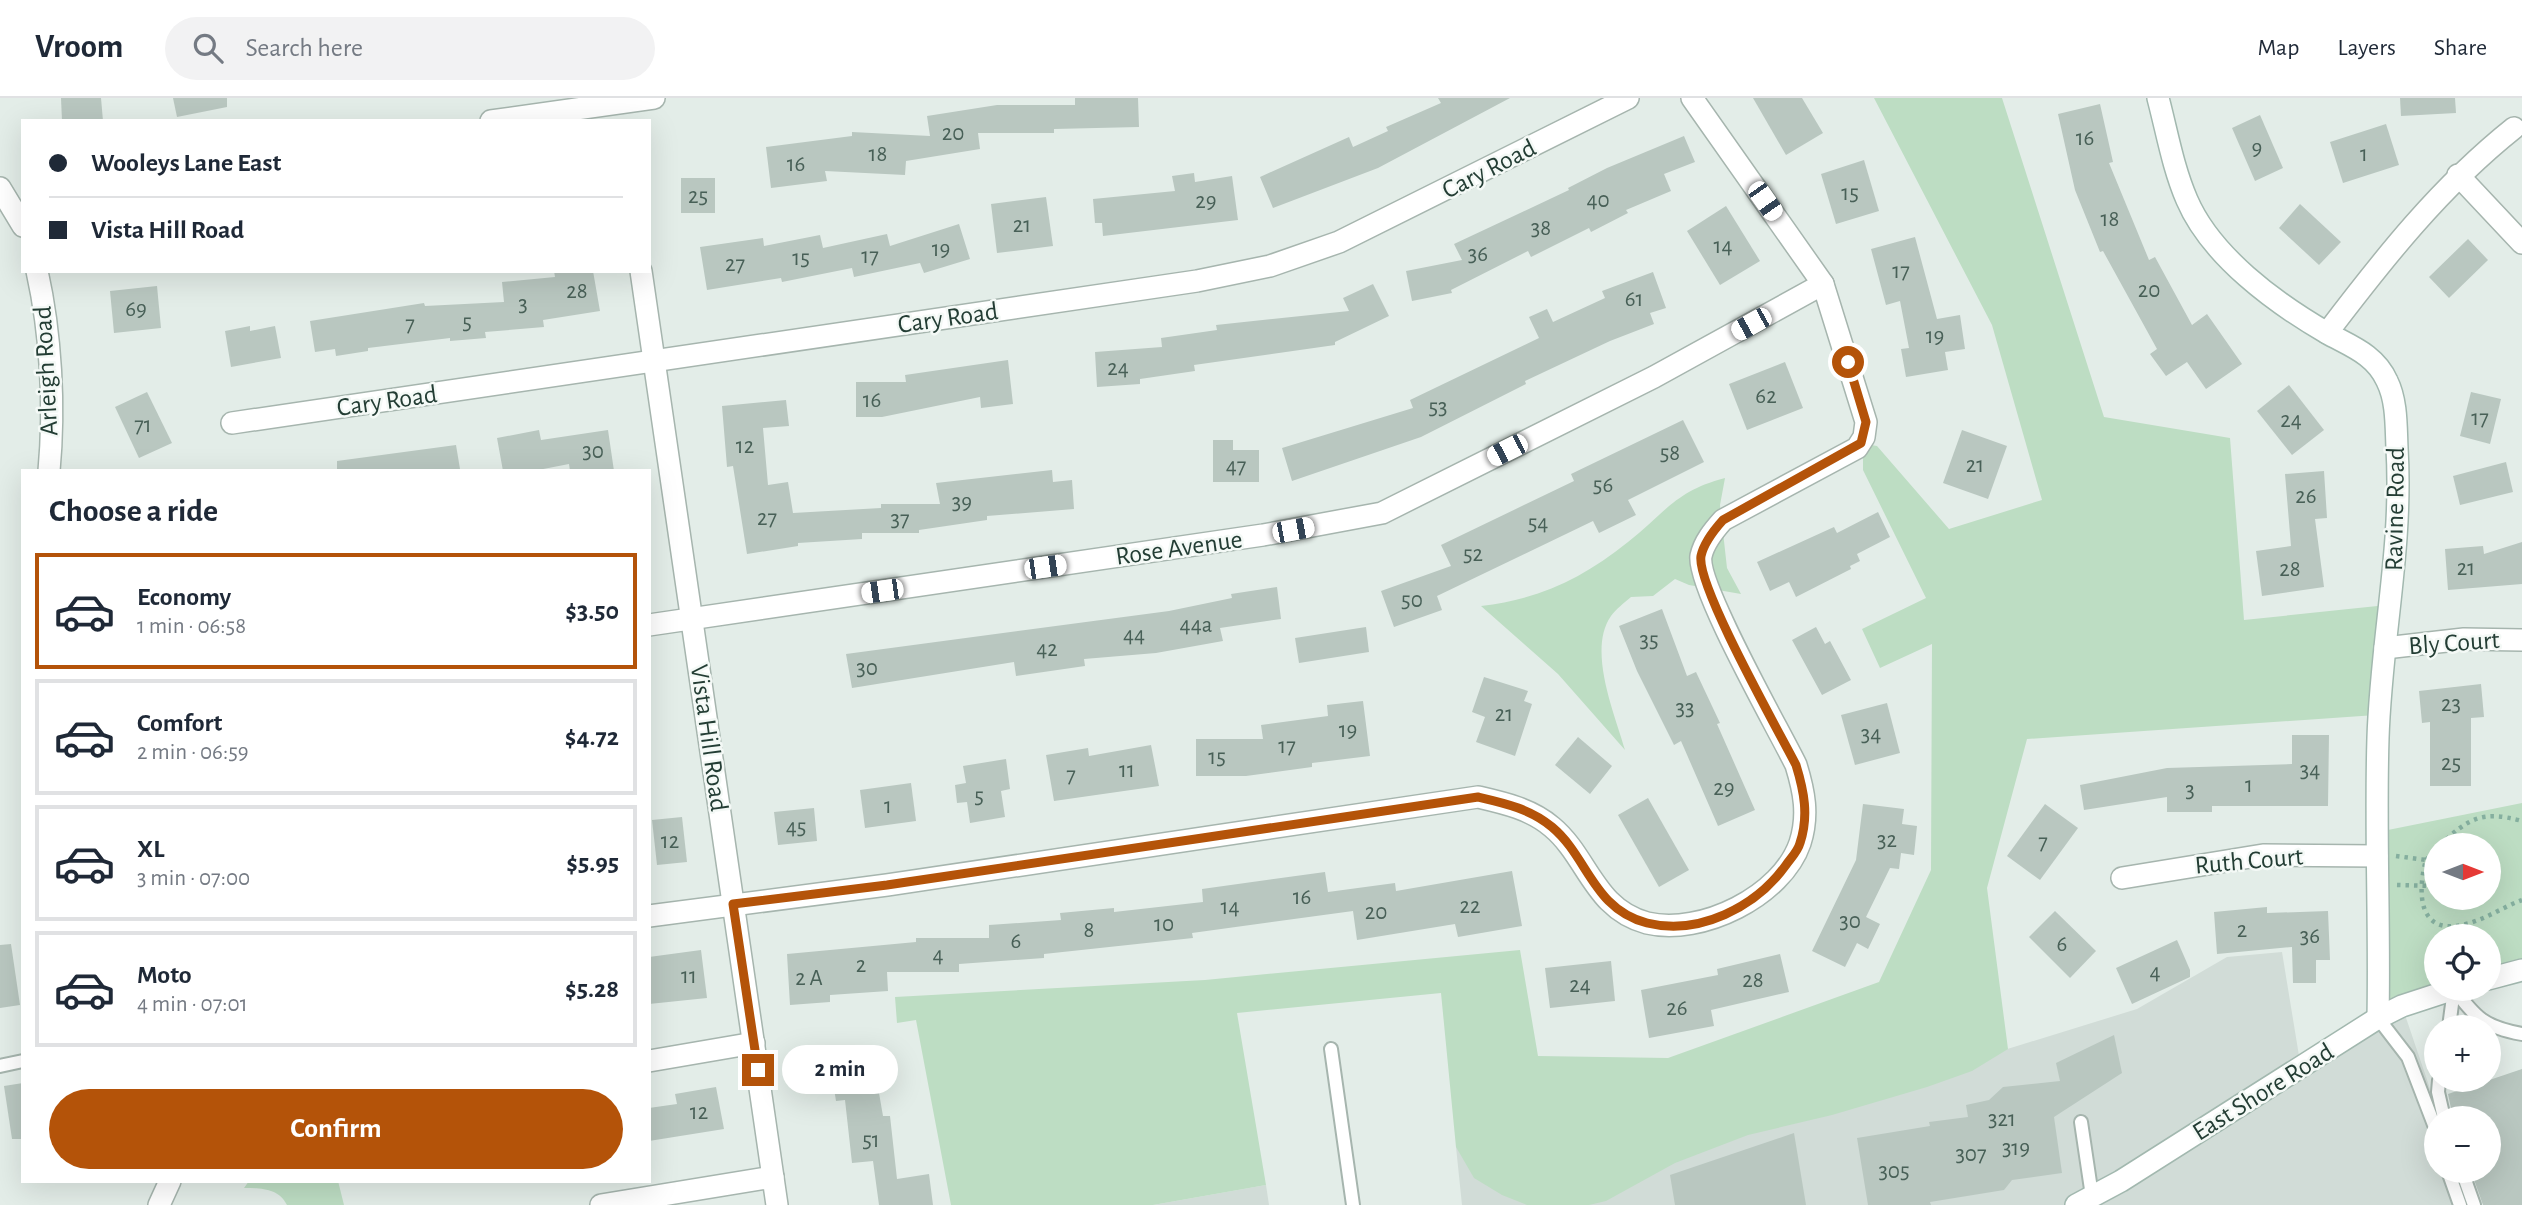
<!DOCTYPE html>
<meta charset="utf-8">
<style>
body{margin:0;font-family:"Alegreya Sans",sans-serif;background:#f2f2f3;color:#1f2937;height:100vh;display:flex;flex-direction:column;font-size:26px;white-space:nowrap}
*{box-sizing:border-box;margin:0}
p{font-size:23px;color:#747a83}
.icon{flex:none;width:38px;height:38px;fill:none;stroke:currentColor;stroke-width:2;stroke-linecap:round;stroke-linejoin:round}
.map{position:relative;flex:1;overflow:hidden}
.side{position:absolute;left:21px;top:371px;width:630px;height:714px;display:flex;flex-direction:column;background:#fff;border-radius:0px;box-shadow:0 7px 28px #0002}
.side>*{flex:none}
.top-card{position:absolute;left:21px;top:21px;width:630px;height:154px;border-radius:0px;box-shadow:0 7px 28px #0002;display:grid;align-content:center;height:154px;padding:0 28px;background:#fff}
.needle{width:46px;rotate:90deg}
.tools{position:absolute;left:2424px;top:735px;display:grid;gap:14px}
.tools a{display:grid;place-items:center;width:77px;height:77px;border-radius:50%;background:#fff;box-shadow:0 7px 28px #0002;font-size:35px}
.end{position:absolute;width:32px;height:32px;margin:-16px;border:9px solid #b45309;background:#fff;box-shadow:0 0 0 4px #fff}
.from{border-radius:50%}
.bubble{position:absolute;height:49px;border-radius:24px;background:#fff;box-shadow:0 7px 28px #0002;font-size:23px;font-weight:700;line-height:49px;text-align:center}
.car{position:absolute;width:21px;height:42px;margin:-21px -10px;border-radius:9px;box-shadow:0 0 5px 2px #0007;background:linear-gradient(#fff 24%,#345 0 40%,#fff 0 76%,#345 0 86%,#fff 0)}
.top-card b{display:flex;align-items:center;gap:24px;height:66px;font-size:26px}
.top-card b+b{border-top:2px solid #e0e1e3}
.top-card i{width:18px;height:18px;background:#1f2937}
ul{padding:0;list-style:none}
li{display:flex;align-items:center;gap:21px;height:116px;margin:0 14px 10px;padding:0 14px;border:4px solid #e0e1e3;border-radius:0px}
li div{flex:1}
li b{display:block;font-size:26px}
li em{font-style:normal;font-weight:700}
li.current{border-color:#b45309}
li>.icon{width:63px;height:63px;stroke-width:1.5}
h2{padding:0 28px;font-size:32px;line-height:84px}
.button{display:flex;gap:14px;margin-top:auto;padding:14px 28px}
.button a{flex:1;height:80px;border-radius:42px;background:#b45309;color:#fff;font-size:28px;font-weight:700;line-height:80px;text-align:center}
header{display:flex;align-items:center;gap:42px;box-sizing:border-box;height:98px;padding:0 35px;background:#fff;border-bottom:2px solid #e0e1e3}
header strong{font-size:33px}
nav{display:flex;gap:38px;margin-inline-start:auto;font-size:24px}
.search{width:490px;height:63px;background:#f2f2f3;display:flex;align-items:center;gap:18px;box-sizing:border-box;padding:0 24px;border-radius:38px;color:#747a83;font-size:26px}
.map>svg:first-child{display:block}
.built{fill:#d1dcd7}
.green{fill:#bdddc3;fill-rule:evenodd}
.building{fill:#b9c7c0}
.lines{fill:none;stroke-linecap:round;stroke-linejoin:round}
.lane-casing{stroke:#a6b5ae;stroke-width:16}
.street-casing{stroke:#a6b5ae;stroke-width:24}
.secondary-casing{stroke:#a2b8af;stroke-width:24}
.path{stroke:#85af9f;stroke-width:4.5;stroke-dasharray:3.5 5;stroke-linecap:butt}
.lane{stroke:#fff;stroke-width:12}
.street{stroke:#fff;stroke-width:21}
.secondary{stroke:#fff;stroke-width:21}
.route{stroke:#b45309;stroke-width:9}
.labels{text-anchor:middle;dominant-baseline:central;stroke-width:5;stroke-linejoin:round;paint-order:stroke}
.number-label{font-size:23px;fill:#486057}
.street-label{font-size:26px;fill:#233d34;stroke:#f4f9f6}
</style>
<header>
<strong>Vroom</strong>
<div class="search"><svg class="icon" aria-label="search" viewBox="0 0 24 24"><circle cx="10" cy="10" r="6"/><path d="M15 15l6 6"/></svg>Search here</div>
<nav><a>Map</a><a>Layers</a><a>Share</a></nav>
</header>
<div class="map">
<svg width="2522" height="1107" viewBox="0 0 2522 1107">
<rect width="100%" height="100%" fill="#e3ede8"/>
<g class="built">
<polygon points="2282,854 2301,970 2402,908 2440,1020 2436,1020 2436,1073 2458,1073 2470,1107 1462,1107 1456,1049 1820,1009 2137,911 2227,859"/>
<polygon points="1266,1087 1269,1107 1153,1107"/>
</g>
<g class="green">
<polygon points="1874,0 2002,0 2104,319 2230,340 2244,522 2387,507 2376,617 2027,641 1987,790 2008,951 1972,973 1927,989 1832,1017 1748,1037 1675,1065 1606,1103 1589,1107 1527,1107 1502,1097 1474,1080 1456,1049 1441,895 1237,915 1266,1087 1153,1107 951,1107 916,922 897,925 895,899 1205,882 1520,852 1538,958 1668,960 1879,884 1931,772 1932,546 1880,570 1862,531 1926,500 1863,372 1863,355 1871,347 1877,348 1949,431 2042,402 1992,227"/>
<path d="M1725 380 1720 407 1727 470 1741 496 1689 487 1675 481 1653 498 1631 499C1624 505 1616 511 1611 518 1587 552 1615 616 1625 652L1558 576 1481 508C1539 501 1582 481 1628 444 1665 415 1675 393 1725 380Z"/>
<path d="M2522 705V872L2489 881 2488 838H2436V891L2378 920 2373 735ZM2436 747H2488V800H2436Z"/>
<path d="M249 1083H338L344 1107H287C279 1090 261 1090 244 1090Z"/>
</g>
<g class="building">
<polygon points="61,0 101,0 103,23 62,23"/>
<polygon points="173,0 227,0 227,9 177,19"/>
<polygon points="1075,0 1138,0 1139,29 1054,31 1054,35 978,35 980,51 906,63 905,77 825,73 827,83 771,90 766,49 852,38 852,34 930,38 927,18 997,7 1075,7"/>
<polygon points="1438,0 1510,0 1378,70 1273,110 1260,79 1349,39 1353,49 1388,33 1386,29 1441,5"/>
<polygon points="1753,0 1802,0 1823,35 1786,57"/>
<polygon points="2400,0 2455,0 2456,15 2401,18"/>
<polygon points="2100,6 2113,64 2109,65 2149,162 2155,159 2192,227 2207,216 2242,266 2206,291 2187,264 2166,278 2150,256 2157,251 2103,153 2100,154 2075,92 2058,16"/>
<polygon points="2260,17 2283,70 2255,83 2232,30"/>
<polygon points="2386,26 2399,67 2343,85 2330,44"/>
<polygon points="1684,38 1695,64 1664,76 1671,93 1626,112 1628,115 1591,134 1589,130 1531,159 1528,153 1451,192 1452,195 1412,203 1406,173 1462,162 1454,146 1569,92 1568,90 1607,70"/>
<polygon points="1864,62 1879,113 1836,126 1821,76"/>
<polygon points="1194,75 1195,84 1232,78 1238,122 1103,138 1102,125 1095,125 1093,101 1175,93 1172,78"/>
<rect x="681" y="80" width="34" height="35"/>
<polygon points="1046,99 1053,148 997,155 991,106"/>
<polygon points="2300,106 2341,144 2319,167 2279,130"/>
<polygon points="1726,108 1760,163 1720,187 1687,133"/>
<polygon points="959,126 970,161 924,175 920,165 854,179 852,170 782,184 781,180 707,192 700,149 763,140 764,148 820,137 823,150 887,136 890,148"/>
<polygon points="1915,139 1937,221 1960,217 1965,251 1945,254 1948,272 1906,279 1901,251 1909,250 1900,203 1886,207 1871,151"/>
<polygon points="2468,141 2488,162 2449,200 2429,179"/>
<polygon points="554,173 593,173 600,213 543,222 544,229 485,234 486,240 450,243 450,240 368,250 368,253 336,258 335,251 315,254 310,223 424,205 425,208 504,204 502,184 555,179"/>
<polygon points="1653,174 1666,210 1650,215 1654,226 1610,243 1525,283 1526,286 1421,339 1292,383 1282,350 1413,310 1410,302 1539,240 1529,219 1547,211 1553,224 1605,200 1602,193"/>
<polygon points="1373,186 1389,218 1335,244 1335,247 1194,267 1195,273 1140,281 1140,286 1097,289 1095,254 1162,249 1161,240 1217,232 1216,227 1349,213 1343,200"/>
<polygon points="157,188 161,230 114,235 110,193"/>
<polygon points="250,228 250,233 275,228 281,260 231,269 225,233"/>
<polygon points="1008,262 1013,306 981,310 980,299 882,319 856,319 856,284 906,284 905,277"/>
<polygon points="1785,264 1803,310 1747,332 1729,286"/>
<polygon points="2289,287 2324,332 2292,357 2257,313"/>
<polygon points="147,294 172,345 139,360 115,309"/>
<polygon points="2471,294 2501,301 2490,346 2460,338"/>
<polygon points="786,302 789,328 763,330 768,387 788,384 793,415 881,410 881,406 940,406 936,385 1052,372 1053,384 1072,382 1074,411 987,418 987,422 919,432 919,435 862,435 862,441 798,445 798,448 747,456 733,368 727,369 722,308"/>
<polygon points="1683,322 1704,364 1628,402 1636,417 1599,435 1593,423 1437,498 1442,512 1394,529 1381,493 1451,468 1441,447 1574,383 1571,376"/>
<polygon points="539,332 541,342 608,332 614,373 570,373 569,366 533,373 503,373 497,340"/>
<polygon points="1962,332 2007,348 1988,401 1943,385"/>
<polygon points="1213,342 1233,342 1233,352 1259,352 1259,384 1213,384"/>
<polygon points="456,347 460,371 457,373 337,373 337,363"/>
<polygon points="2506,364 2513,394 2460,407 2453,378"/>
<polygon points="2324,373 2327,420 2315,421 2324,489 2262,498 2256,453 2291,448 2285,376"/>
<polygon points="1878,414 1890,439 1857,456 1860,463 1850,468 1851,471 1796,499 1789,484 1770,493 1757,464 1834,429 1837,435"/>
<polygon points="2522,444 2522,486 2448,492 2445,451 2483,448 2484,456"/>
<polygon points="1277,489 1281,521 1220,530 1223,543 1156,555 1084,561 1085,568 1016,578 1014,564 852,590 846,556 1169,513 1232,500 1231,496"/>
<polygon points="1662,511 1687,578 1696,574 1720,625 1717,626 1755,712 1718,728 1681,643 1674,647 1637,573 1619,528"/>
<polygon points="1366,529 1369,554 1299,565 1295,540"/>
<polygon points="1816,529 1825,546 1830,543 1851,582 1822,597 1792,542"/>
<polygon points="1484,579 1528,593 1524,603 1532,606 1515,658 1476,644 1485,619 1472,614"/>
<polygon points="2481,586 2484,619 2471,620 2471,688 2430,688 2430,624 2422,625 2419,593"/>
<polygon points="1363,603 1370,658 1312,665 1312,669 1246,678 1196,678 1196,641 1263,641 1261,627 1328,618 1327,607"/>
<polygon points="1887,605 1900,655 1855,667 1841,617"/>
<polygon points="2292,637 2329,637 2328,708 2212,708 2212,714 2167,714 2167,699 2084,712 2080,687 2167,670 2292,666"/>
<polygon points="1578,639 1612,668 1590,696 1555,667"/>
<polygon points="1151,647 1159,688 1054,703 1046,657 1088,650 1089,658"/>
<polygon points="1006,661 1010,691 1001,693 1005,719 970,725 967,704 957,705 955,687 966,685 963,668"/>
<polygon points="911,685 916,723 865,730 860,692"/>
<polygon points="1648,700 1689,772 1659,789 1618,717"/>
<polygon points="1863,706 1904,711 1902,726 1917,728 1914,757 1901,755 1899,771 1890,770 1866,819 1880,826 1868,851 1857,845 1845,869 1812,853 1856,762"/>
<polygon points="2045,706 2078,730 2040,782 2007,758"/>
<polygon points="814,710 817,743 778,747 774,714"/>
<polygon points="682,719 687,764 657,767 652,722"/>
<polygon points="1512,773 1522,828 1458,839 1455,826 1357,842 1353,813 1192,835 1193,840 1044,856 1044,860 959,866 959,874 887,874 888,893 830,897 830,904 790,907 787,856 916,844 916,840 989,840 989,827 1061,822 1060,815 1114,810 1114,814 1203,804 1202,791 1325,774 1328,794 1395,785 1396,793"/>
<polygon points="2267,809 2267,815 2328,813 2330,862 2316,862 2316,885 2293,885 2292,849 2217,856 2214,814"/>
<polygon points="2055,813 2096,853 2070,880 2029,839"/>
<polygon points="2177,842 2190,872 2190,879 2132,906 2116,870"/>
<polygon points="11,846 20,907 0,910 0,847"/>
<polygon points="701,852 707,900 649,906 649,859"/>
<polygon points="1780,856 1789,894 1711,912 1714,928 1649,940 1641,892 1718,877 1717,871"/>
<polygon points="1611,863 1615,903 1550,910 1545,870"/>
<polygon points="2114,937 2122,975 2054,1019 2062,1075 2012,1082 2004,1092 1930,1104 1931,1107 1868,1107 1857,1040 1930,1028 1929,1024 1968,1019 1966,1007 1989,1002 2003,989 2060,983 2056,965"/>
<polygon points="862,954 865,973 875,972 883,1018 890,1018 897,1081 929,1076 933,1107 879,1107 873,1063 852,1065 845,1002 836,1003 829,959"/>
<polygon points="2522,971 2522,1107 2483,1107 2471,1073 2488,1073 2488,1020 2453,1020 2448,996"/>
<polygon points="23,985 23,1041 12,1041 4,988"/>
<polygon points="716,989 724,1031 649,1043 649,1010 677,1006 675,996"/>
<polygon points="1794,1035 1806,1107 1675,1107 1670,1077"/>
</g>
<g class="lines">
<g class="lane-casing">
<g id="lane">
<path d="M2454 891C2476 920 2484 929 2522 936"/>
<polyline points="2378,920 2408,959 2436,1032"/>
<polyline points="2449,929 2454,891"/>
<polyline points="1331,951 1353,1107"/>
<polyline points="0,968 23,963"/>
<polyline points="2439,982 2438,994 2444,1020"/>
<polyline points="2081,1024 2092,1098"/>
<polyline points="2448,1073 2460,1107"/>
<polyline points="2462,1073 2474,1107"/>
</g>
</g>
<g class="street-casing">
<g id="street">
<polyline points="491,23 654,0"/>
<polyline points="2458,77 2522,145"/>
<polyline points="0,90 23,128"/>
<path d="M37 173C51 236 55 308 49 373"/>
<polyline points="641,173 777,1107"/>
<path d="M2327 235C2384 160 2440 89 2514 30"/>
<polyline points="232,325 1197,183 1270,168 1339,144 1628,0"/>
<polyline points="649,527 1263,437 1382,415 1654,279 1823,186"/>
<polyline points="2385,550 2464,541 2522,542"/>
<polyline points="2122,780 2263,757 2377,758"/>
<path d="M649 818 887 787 1478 699C1504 705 1531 711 1552 729 1588 759 1594 811 1647 825 1701 838 1782 798 1800 745 1809 717 1804 693 1796 667 1779 632 1696 487 1701 458 1704 444 1714 432 1723 422L1857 350 1864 339 1866 324 1823 186 1692 0"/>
<polyline points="649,963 754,945"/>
<polyline points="159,1107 170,1083"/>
<polyline points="601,1107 773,1079"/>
</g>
</g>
<g class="secondary-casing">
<g id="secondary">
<path d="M2158 0C2167 34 2173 70 2187 102 2211 158 2275 205 2327 235 2350 248 2375 256 2387 283 2397 303 2396 328 2397 350 2403 450 2381 541 2378 640 2375 733 2380 827 2378 920"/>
<polyline points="2488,881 2522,872"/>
<polyline points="2076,1107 2121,1083 2378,920 2402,908 2454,891"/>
</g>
</g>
<g class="path">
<path d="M2440 747C2469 720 2482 712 2522 723"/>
<path d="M2396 758 2426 762C2417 795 2418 839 2466 826 2486 821 2503 809 2522 802"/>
<polyline points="2426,762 2436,751"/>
<polyline points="2397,787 2431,788"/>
</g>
<use href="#lane" class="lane"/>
<use href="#street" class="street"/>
<use href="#secondary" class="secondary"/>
</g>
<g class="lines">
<path class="route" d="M758 972 733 806 887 787 1478 699C1504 705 1531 711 1552 729 1588 759 1593 811 1647 825 1699 838 1756 809 1786 767 1791 760 1798 753 1800 745 1809 718 1804 693 1796 667 1778 632 1696 487 1701 458 1704 444 1714 432 1723 422L1861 345 1866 324 1848 264"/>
</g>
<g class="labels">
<g class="number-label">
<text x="953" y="35">20</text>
<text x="2085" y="40">16</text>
<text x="2257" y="50">9</text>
<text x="878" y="56">18</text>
<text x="2364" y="56">1</text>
<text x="796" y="66">16</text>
<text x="1850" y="95">15</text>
<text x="698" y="98">25</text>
<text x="1598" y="102">40</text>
<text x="1206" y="103">29</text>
<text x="2110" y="121">18</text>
<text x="1022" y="127">21</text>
<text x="1541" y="130">38</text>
<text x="1723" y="148">14</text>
<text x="941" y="151">19</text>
<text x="1478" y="156">36</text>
<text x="870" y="158">17</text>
<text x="801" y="160">15</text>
<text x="735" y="166">27</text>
<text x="1901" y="173">17</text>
<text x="2149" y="192">20</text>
<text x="577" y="193">28</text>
<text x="1634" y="201">61</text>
<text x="523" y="206">3</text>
<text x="136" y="211">69</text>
<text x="467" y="224">5</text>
<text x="410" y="226">7</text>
<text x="1935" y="238">19</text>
<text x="1118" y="270">24</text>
<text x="1766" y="298">62</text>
<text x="872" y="302">16</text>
<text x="1438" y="309">53</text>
<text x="2480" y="320">17</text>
<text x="2291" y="322">24</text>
<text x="143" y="327">71</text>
<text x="745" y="348">12</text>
<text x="593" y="353">30</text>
<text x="1670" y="355">58</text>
<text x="1975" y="367">21</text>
<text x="1236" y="368">47</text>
<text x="1603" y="387">56</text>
<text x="2306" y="398">26</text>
<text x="962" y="404">39</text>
<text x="767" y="420">27</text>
<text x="900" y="421">37</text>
<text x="1538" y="425">54</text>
<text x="1473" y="456">52</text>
<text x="2466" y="470">21</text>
<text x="2290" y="471">28</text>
<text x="1412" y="502">50</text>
<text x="1196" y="527">44a</text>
<text x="1134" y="537">44</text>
<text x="1649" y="542">35</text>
<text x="1047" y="551">42</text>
<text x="867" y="570">30</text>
<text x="2451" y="606">23</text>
<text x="1685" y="610">33</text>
<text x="1504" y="616">21</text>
<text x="1348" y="632">19</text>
<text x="1871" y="636">34</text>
<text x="1287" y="648">17</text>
<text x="1217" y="659">15</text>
<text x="2451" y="665">25</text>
<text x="1127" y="672">11</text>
<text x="2310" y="672">34</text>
<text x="1071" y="677">7</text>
<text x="2249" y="687">1</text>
<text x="1724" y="690">29</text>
<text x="2190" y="692">3</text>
<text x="979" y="698">5</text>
<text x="888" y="708">1</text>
<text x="796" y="729">45</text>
<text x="1887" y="742">32</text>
<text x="670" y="743">12</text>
<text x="2043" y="744">7</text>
<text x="1302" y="799">16</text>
<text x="1470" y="808">22</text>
<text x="1230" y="809">14</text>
<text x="1376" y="814">20</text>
<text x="1850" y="823">30</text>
<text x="1164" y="826">10</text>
<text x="1089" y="832">8</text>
<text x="2242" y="832">2</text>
<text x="2310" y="838">36</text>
<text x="1016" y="843">6</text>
<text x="2062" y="846">6</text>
<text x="938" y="857">4</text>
<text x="861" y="867">2</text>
<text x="2155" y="874">4</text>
<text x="689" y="878">11</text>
<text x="809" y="880">2 A</text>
<text x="1753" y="882">28</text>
<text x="1580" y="887">24</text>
<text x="1677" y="910">26</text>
<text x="699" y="1014">12</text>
<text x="2002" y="1021">321</text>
<text x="871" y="1042">51</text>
<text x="2016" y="1050">319</text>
<text x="1971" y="1056">307</text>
<text x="1894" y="1073">305</text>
</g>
<g class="street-label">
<text transform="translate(1489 71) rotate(-27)">Cary Road</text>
<text transform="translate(948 220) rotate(-8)">Cary Road</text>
<text transform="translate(46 273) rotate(-93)">Arleigh Road</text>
<text transform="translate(387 303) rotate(-8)">Cary Road</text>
<text transform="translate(2395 411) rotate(-89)">Ravine Road</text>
<text transform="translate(1179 450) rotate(-8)">Rose Avenue</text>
<text transform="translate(2454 545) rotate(-4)">Bly Court</text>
<text transform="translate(709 640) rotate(82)">Vista Hill Road</text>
<text transform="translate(2249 763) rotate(-5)">Ruth Court</text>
<text transform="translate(2263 994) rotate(-32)">East Shore Road</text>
</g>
</g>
</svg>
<div class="tools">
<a><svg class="needle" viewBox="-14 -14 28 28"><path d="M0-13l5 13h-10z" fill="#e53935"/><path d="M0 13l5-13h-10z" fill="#747a83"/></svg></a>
<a><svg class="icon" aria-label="locate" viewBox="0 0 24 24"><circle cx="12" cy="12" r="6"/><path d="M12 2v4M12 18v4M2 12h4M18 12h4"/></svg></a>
<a>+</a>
<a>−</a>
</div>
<i class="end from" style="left:1848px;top:264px"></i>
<i class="end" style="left:758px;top:972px"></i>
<div class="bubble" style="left:782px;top:947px;width:116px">2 min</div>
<i class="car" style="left:1765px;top:103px;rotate:145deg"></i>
<i class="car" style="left:1751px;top:226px;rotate:241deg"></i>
<i class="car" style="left:1507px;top:352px;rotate:243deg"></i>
<i class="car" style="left:1293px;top:432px;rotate:79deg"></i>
<i class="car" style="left:1045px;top:469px;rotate:82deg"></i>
<i class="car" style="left:882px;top:493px;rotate:262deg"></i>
<div class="top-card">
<b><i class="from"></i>Wooleys Lane East</b>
<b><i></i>Vista Hill Road</b>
</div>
<section class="side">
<h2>Choose a ride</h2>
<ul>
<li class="current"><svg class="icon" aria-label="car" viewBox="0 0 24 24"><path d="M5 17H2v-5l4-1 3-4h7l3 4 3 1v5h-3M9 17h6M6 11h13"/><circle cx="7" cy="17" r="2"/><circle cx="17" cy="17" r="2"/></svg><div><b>Economy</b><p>1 min · 06:58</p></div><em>$3.50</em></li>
<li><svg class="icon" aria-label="car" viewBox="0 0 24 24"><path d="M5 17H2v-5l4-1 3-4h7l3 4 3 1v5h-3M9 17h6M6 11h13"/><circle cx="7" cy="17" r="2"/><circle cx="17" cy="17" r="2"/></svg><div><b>Comfort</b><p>2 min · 06:59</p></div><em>$4.72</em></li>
<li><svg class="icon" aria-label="car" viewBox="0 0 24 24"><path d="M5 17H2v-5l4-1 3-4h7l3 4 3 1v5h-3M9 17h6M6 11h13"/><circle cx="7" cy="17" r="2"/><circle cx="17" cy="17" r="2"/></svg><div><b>XL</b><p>3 min · 07:00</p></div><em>$5.95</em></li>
<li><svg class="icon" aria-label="car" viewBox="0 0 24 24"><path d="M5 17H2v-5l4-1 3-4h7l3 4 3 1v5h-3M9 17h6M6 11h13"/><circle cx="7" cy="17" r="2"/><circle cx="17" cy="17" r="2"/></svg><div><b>Moto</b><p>4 min · 07:01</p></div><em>$5.28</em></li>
</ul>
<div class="button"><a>Confirm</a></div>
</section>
</div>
